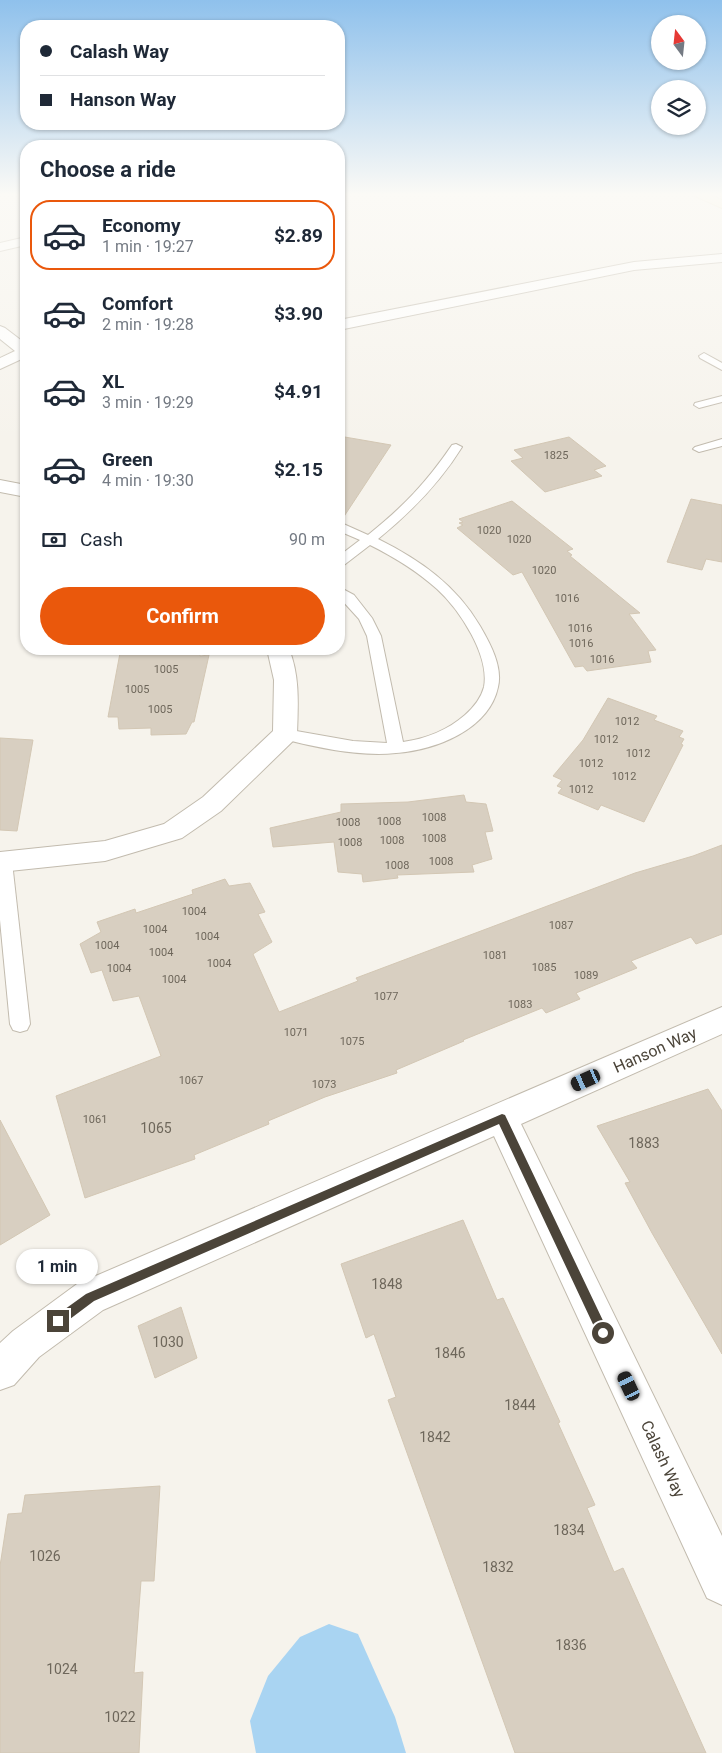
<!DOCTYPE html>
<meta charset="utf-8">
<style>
body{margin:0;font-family:Roboto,sans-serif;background:#f2f2f3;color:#1f2937;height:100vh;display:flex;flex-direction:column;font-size:19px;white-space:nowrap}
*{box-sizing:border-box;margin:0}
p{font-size:16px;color:#747a83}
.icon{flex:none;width:28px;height:28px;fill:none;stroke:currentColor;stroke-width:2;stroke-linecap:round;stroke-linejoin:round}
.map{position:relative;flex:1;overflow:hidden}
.sheet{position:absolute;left:20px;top:140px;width:325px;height:515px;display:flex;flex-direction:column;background:#fff;border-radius:20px;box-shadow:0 1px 4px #0004}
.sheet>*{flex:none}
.hud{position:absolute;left:20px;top:20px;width:325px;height:110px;border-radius:20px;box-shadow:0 1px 4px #0004;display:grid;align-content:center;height:110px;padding:0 20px;background:#fff}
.needle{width:32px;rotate:345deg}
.tools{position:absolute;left:651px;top:15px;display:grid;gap:10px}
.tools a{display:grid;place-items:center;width:55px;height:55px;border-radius:50%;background:#fff;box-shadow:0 1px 4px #0004;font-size:25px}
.end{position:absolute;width:22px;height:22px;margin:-11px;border:6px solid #4b4439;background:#fff;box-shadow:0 0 0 2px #fff}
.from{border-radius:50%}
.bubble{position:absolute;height:35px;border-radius:18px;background:#fff;box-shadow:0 1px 4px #0004;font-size:16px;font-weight:700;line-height:35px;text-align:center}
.car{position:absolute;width:15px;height:30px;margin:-15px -8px;border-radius:6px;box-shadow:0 0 4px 1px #0007;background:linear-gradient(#222 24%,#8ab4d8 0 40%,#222 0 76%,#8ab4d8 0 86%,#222 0)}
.hud b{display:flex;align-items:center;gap:18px;height:48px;font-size:19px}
.hud b+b{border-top:1px solid #e0e1e3}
.hud i{width:12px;height:12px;background:#1f2937}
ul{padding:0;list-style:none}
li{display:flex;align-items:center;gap:15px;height:70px;margin:0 10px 8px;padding:0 10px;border:2px solid transparent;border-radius:20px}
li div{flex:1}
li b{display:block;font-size:19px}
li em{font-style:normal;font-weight:700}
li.current{border-color:#ea580c}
li>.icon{width:45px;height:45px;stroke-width:1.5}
h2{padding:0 20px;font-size:22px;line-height:60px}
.pay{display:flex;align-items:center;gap:12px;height:55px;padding:0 20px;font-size:19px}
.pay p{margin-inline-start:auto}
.primary-button{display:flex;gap:10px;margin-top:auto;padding:10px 20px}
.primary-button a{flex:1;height:58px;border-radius:30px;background:#ea580c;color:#fff;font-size:20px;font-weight:700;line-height:58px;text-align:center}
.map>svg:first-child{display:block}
.water{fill:#a9d4f2}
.building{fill:#d8cfc1;stroke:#d3c7b4}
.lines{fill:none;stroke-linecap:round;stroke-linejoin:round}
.service-casing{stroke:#c2bbae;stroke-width:2}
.minor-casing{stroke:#c2bbae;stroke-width:2}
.tertiary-casing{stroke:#c2bbae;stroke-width:2}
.secondary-casing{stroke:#d6c79b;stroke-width:2}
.service{fill:#fff;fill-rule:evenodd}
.minor{fill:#fff;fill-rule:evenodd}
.tertiary{fill:#fff;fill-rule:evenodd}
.secondary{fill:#fff3cd;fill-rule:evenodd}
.route{fill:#4b4439}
.labels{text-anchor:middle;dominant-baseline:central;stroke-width:4;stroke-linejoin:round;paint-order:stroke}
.number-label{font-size:11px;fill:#6e675b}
.near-number-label{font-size:14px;fill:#6e675b}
.near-street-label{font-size:16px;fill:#4b4439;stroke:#fff}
</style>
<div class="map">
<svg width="722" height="1753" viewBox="0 0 722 1753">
<rect width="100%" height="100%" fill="#f6f3ec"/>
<polygon class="water" points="329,1624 358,1634 395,1717 406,1753 256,1753 250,1721 268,1676 300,1637"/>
<g class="building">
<polygon points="339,436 391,445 341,521 339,520"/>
<polygon points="569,437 606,466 594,470 602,476 545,492 511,461 523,458 514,450"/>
<polygon points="691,499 722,505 722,562 706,559 702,570 667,562"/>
<polygon points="512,501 573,549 567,551 572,555 570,556 640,613 629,614 656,650 648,651 651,662 587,671 583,666 575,667 522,572 513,575 457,528 463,525 459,523 463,522 459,519"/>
<polygon points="200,651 200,656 209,655 194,722 192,722 186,734 151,735 151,728 119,729 118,717 108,717 120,653"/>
<polygon points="608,698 657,716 654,720 683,731 679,737 684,739 681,744 683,745 644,822 601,805 598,810 558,793 562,788 557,786 562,780 553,776 583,740"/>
<polygon points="0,738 33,740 17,831 0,830"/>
<polygon points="464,795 466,802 486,804 493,831 485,832 492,859 472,865 474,872 397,875 398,878 363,882 362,874 338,872 334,842 273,847 270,828 341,812 341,804 408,802"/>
<polygon points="722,845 722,934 696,944 691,937 631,961 637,968 576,993 580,999 546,1013 542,1008 463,1040 464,1041 396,1070 397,1073 325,1097 268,1121 269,1124 194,1155 195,1159 85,1198 56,1096 161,1056 139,996 113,1001 102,970 91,973 80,944 101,932 97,922 135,909 136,913 193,894 192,890 225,879 229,886 250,883 265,912 258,914 272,942 253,954 279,1012 358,981 356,978 635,873 693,856"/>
<polygon points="708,1089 722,1111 722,1354 652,1233 625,1183 630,1182 597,1126"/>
<polygon points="0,1120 50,1215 0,1245"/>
<polygon points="463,1220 497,1300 503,1298 560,1422 558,1423 595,1505 587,1508 614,1572 623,1568 706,1753 515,1753 388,1400 396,1397 374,1334 366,1338 341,1264"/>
<polygon points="181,1307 197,1358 155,1378 138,1326"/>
<polygon points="160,1486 154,1581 141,1581 134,1673 143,1672 139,1753 0,1753 0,1566 8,1514 22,1513 25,1495"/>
</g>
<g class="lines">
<g class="service-casing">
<g id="service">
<polygon points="704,353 722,363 722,370 700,358 699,356"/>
<polygon points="722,396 722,402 699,408 694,405 695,403"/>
<polygon points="722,439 722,446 699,452 693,449 695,447"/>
<path d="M456 444 462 447C439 484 411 512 378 539 420 560 456 585 480 626 490 643 503 667 498 687 489 730 435 750 396 753 361 757 313 747 280 738L277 734 280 730 285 729 353 741 387 743 367 636 359 619 339 597V587L354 595 372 618 381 636 403 742C425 739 448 730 465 715 474 707 481 698 484 687 490 655 459 609 437 589 417 571 394 557 370 545L344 565 339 566V556L360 540 339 531V522L368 535C404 506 426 483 452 445Z"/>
<polygon points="3,855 9,857 12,862 30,1024 27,1030 20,1032 13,1030 10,1024 0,920 0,856"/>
</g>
</g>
<g class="minor-casing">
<g id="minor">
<polygon points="722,254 722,262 634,270 339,330 339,320 634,262"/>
<polygon points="0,326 5,328 26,344 26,357 0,369 0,358 15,351 0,339"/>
<polygon points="0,480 26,485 26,497 0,492"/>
<path d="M267 649H289C300 676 298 705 297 734L294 740 221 811 182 838 105 861 0 872V852L105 841 164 824 203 797 273 731 274 680Z"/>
<polygon points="722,1007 722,1034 521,1124 722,1536 722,1605 707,1598 494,1136 103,1310 39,1357 14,1385 0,1390 0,1343 13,1331 77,1284"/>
</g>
</g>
<g class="tertiary-casing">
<polygon id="tertiary" points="26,237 26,245 0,251 0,243"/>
</g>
<g class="secondary-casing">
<polygon id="secondary" points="695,196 713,196 722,200 722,208"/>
</g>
<use href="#service" class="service"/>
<use href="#minor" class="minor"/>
<use href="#tertiary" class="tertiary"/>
<use href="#secondary" class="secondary"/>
</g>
<linearGradient id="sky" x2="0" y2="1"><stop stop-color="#8fc1ec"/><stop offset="0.44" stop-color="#fbfaf6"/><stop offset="1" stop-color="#fbfaf6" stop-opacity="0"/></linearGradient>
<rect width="722" height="442" fill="url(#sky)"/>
<polygon class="route" points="502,1114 505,1115 607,1329 609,1333 607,1337 603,1338 599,1337 499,1124 94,1301 62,1325 58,1326 54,1325 52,1321 54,1317 86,1294"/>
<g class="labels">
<g class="number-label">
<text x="556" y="455">1825</text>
<text x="489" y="530">1020</text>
<text x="519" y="539">1020</text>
<text x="544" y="570">1020</text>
<text x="567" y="598">1016</text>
<text x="580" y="628">1016</text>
<text x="581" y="643">1016</text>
<text x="602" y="659">1016</text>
<text x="166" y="669">1005</text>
<text x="137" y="689">1005</text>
<text x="160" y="709">1005</text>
<text x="627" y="721">1012</text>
<text x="606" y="739">1012</text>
<text x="638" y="753">1012</text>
<text x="591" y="763">1012</text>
<text x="624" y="776">1012</text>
<text x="581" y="789">1012</text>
<text x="434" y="817">1008</text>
<text x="389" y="821">1008</text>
<text x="348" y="822">1008</text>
<text x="434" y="838">1008</text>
<text x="392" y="840">1008</text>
<text x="350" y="842">1008</text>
<text x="441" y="861">1008</text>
<text x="397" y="865">1008</text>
<text x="194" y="911">1004</text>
<text x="561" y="925">1087</text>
<text x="155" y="929">1004</text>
<text x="207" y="936">1004</text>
<text x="107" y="945">1004</text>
<text x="161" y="952">1004</text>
<text x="495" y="955">1081</text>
<text x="219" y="963">1004</text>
<text x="544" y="967">1085</text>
<text x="119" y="968">1004</text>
<text x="586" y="975">1089</text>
<text x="174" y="979">1004</text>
<text x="386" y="996">1077</text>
<text x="520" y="1004">1083</text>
<text x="296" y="1032">1071</text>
<text x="352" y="1041">1075</text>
<text x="191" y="1080">1067</text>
<text x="324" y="1084">1073</text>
<text x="95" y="1119">1061</text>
</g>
<g class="near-number-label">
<text x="156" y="1128">1065</text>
<text x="644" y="1143">1883</text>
<text x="387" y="1284">1848</text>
<text x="168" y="1342">1030</text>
<text x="450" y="1353">1846</text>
<text x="520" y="1405">1844</text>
<text x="435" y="1437">1842</text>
<text x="569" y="1530">1834</text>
<text x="45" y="1556">1026</text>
<text x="498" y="1567">1832</text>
<text x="571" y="1645">1836</text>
<text x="62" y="1669">1024</text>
<text x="120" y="1717">1022</text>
</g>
<g class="near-street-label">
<text transform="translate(655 1050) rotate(-24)">Hanson Way</text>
<text transform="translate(663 1459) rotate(65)">Calash Way</text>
</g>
</g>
</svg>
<div class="tools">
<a><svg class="needle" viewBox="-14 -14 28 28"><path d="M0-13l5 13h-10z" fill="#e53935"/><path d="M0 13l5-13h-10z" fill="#747a83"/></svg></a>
<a><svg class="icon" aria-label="layers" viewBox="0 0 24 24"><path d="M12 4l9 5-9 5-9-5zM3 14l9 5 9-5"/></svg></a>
</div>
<i class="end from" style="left:603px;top:1333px"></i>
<i class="end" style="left:58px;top:1321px"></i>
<div class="bubble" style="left:16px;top:1249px;width:82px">1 min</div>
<i class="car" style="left:586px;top:1080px;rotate:246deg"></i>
<i class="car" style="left:629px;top:1386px;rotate:335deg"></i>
<div class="hud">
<b><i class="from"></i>Calash Way</b>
<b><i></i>Hanson Way</b>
</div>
<section class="sheet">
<h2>Choose a ride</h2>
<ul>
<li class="current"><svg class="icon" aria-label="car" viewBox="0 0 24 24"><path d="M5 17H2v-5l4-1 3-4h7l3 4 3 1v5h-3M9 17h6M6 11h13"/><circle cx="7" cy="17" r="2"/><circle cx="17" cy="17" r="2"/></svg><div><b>Economy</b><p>1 min · 19:27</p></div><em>$2.89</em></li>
<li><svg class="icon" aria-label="car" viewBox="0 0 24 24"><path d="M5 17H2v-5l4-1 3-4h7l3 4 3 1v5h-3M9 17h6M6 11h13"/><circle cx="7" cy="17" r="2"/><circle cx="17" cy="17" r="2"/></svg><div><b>Comfort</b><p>2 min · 19:28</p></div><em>$3.90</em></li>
<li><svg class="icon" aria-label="car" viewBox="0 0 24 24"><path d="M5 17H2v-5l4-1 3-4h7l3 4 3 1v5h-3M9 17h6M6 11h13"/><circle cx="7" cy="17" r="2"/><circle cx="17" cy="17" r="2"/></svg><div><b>XL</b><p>3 min · 19:29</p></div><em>$4.91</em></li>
<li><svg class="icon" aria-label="car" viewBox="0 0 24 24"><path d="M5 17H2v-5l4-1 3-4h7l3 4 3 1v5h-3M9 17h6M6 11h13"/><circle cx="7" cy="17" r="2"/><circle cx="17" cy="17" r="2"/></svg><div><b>Green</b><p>4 min · 19:30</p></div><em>$2.15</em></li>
</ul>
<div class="pay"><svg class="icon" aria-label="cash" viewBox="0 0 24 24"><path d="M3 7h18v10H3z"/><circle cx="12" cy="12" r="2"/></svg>Cash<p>90 m</p></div>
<div class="primary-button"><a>Confirm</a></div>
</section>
</div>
